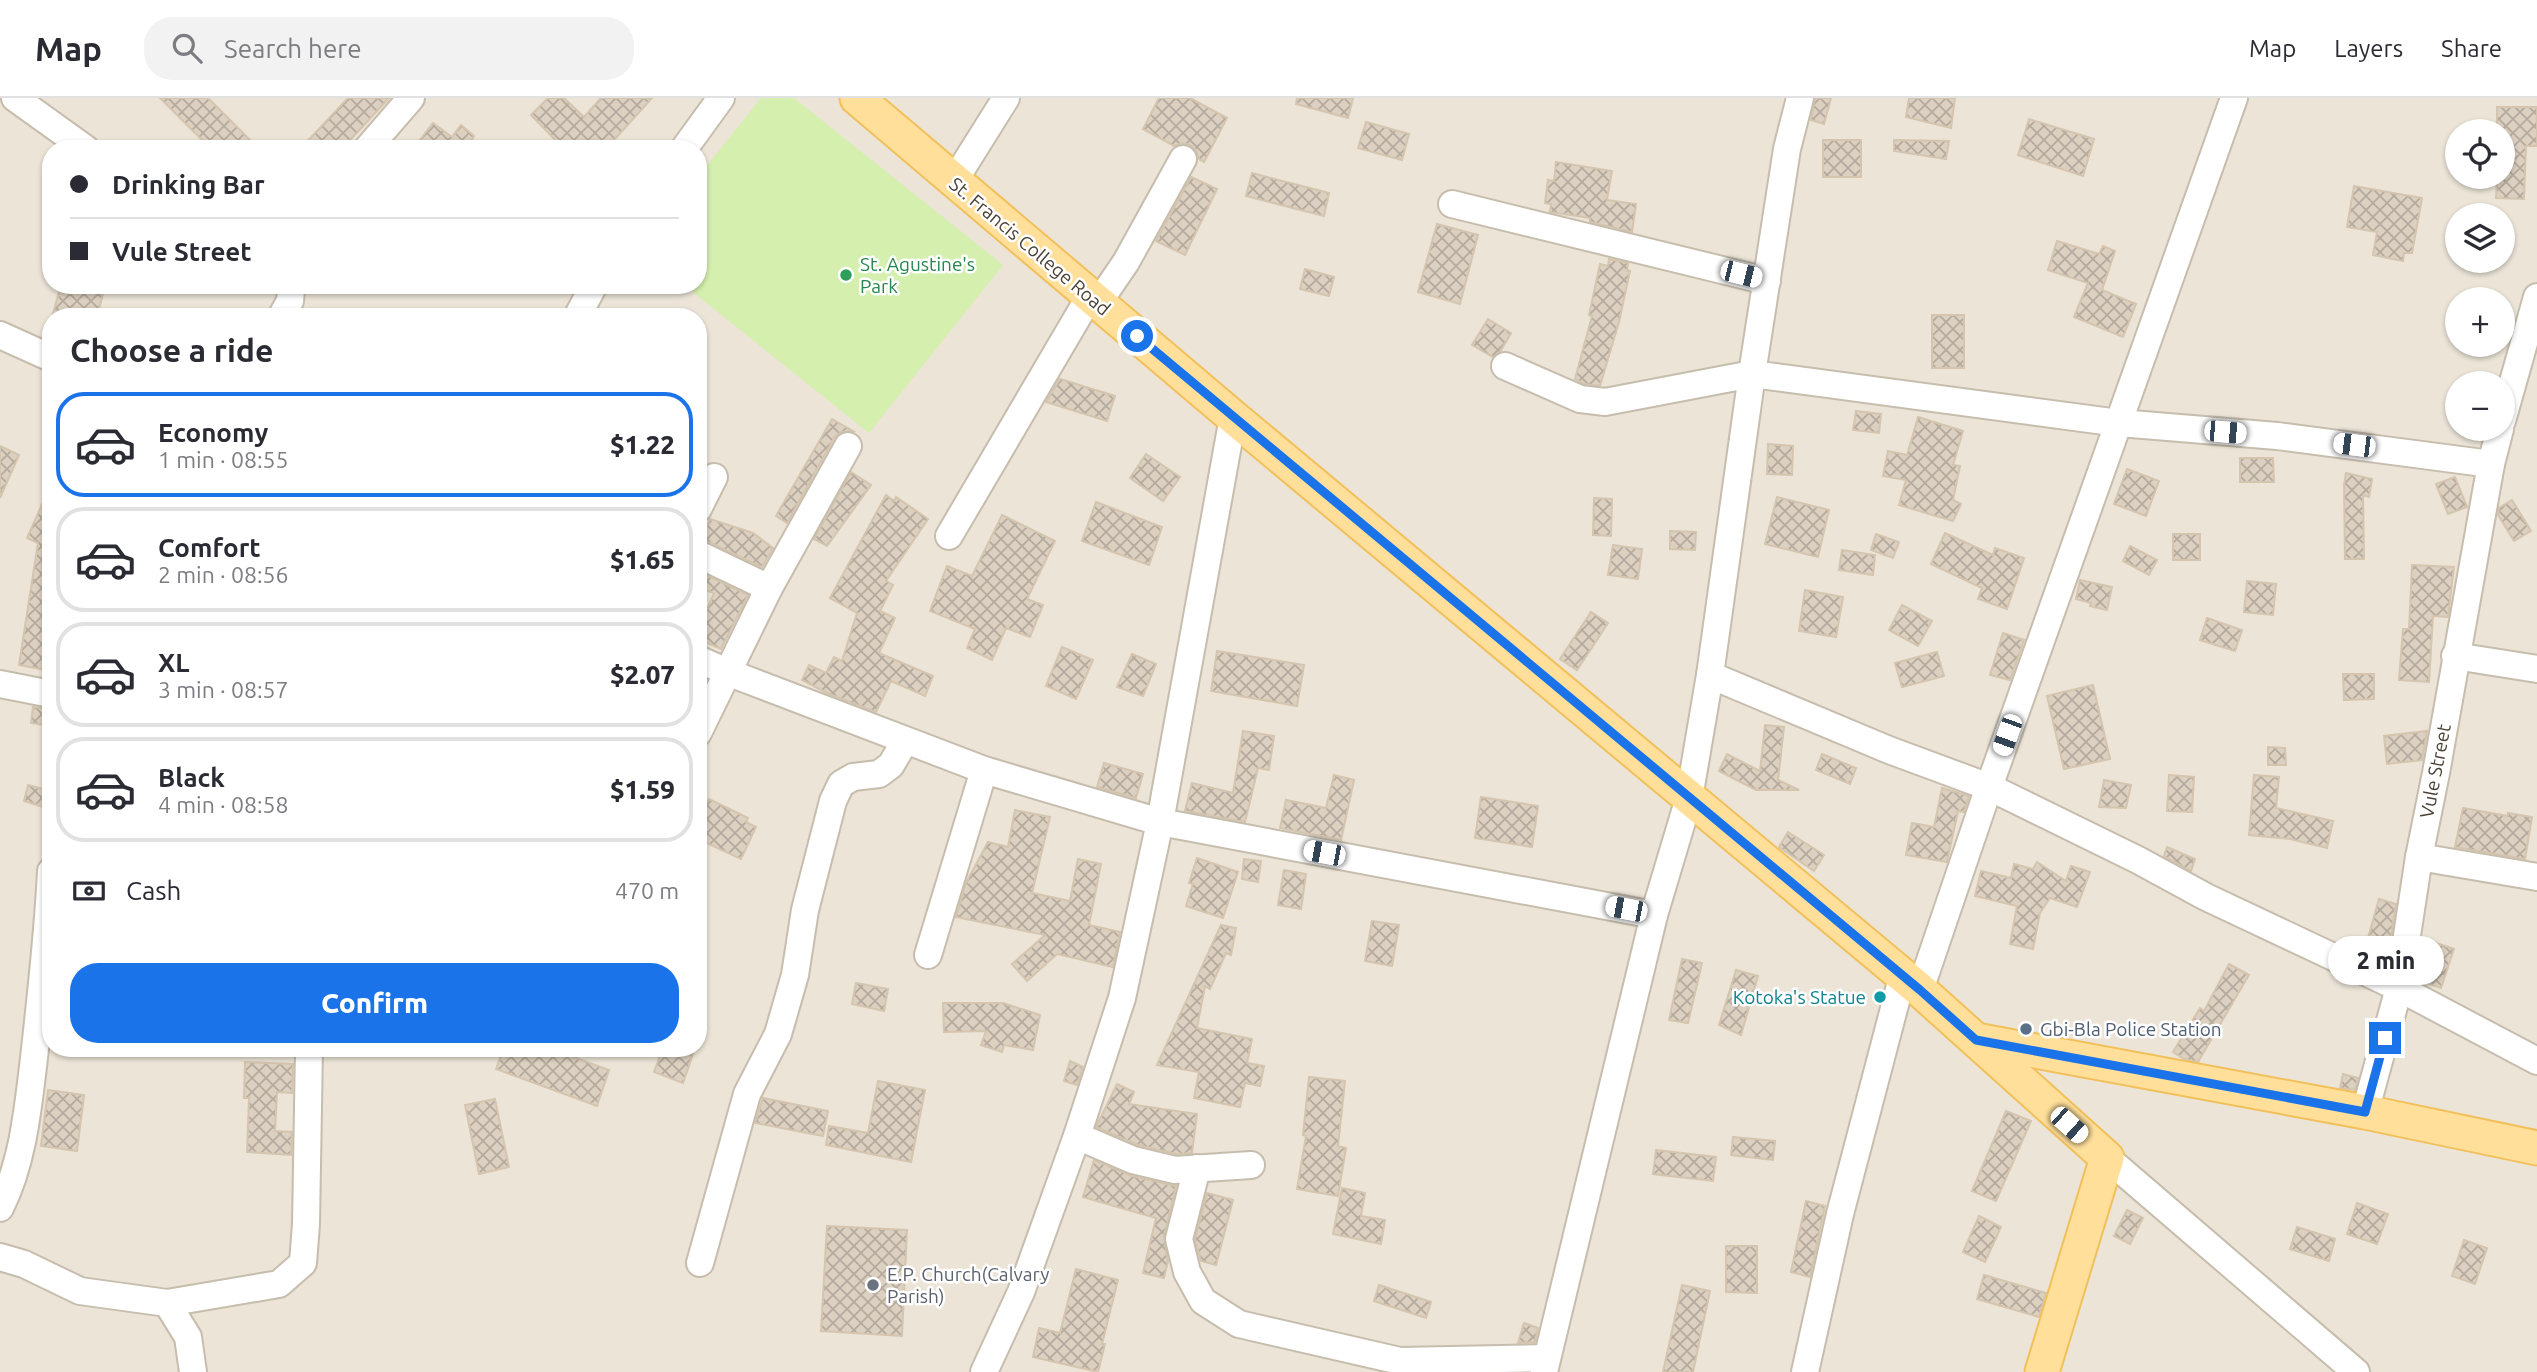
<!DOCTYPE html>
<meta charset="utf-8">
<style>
body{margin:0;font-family:Ubuntu,sans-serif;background:#f2f2f3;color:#2b2b33;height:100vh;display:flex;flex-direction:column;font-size:26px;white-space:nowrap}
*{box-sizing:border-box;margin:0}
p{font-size:23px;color:#7c7c81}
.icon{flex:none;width:38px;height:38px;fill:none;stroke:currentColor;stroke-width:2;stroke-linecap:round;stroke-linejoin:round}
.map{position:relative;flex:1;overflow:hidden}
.drawer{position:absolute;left:42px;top:210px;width:665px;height:749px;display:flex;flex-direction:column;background:#fff;border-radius:28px;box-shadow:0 2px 5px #0004}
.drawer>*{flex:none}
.top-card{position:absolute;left:42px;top:42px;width:665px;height:154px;border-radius:28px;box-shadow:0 2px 5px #0004;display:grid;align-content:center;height:154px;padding:0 28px;background:#fff}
.controls{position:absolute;left:2445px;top:21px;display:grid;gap:14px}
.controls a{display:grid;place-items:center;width:70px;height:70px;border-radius:50%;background:#fff;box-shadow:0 2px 5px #0004;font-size:35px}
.end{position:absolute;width:32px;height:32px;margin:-16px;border:9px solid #1a73e8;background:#fff;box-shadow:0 0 0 4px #fff}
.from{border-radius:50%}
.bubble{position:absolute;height:49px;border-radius:24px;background:#fff;box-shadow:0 2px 5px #0004;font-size:23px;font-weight:800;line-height:49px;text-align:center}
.car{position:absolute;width:21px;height:42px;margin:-21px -10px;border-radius:9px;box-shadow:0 0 5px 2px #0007;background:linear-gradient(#fff 24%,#345 0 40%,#fff 0 76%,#345 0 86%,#fff 0)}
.top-card b{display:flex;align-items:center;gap:24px;height:66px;font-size:26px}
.top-card b+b{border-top:2px solid #e1e1e2}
.top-card i{width:18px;height:18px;background:#2b2b33}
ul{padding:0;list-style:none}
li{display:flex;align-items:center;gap:21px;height:105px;margin:0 14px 10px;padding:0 14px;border:4px solid #e1e1e2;border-radius:28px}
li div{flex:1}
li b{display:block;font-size:26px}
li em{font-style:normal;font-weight:800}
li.active{border-color:#1a73e8}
li>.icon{width:63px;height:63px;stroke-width:1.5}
h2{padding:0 28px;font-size:32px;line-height:84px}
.pay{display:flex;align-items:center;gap:18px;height:77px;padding:0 28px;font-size:26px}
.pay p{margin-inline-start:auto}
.primary-button{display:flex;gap:14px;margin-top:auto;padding:14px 28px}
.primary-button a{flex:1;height:80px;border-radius:28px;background:#1a73e8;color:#fff;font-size:28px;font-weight:800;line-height:80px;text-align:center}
header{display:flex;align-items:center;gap:42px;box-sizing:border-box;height:98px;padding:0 35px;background:#fff;border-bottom:2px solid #e1e1e2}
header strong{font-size:33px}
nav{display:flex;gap:38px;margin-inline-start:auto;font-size:24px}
.search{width:490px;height:63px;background:#f2f2f3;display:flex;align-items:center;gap:18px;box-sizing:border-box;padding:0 24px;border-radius:28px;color:#7c7c81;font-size:26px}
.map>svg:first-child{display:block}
.residential{fill:#ebe4d7;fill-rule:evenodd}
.green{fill:#d4efae}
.building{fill:url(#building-cross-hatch);stroke:#d5c5af;stroke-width:2}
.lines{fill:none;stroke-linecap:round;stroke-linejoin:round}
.minor-casing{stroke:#c6bdad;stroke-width:30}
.major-casing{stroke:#f2c05b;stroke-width:37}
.minor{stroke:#fff;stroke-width:26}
.major{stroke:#ffdf9a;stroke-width:33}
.route{stroke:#1a73e8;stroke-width:9}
.leisure-dot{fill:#2e9e5b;stroke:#fff;stroke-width:2.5}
.culture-dot{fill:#0f9aa8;stroke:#fff;stroke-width:2.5}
.service-dot{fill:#5c6f8a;stroke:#fff;stroke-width:2.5}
.worship-dot{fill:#6b7280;stroke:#fff;stroke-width:2.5}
.labels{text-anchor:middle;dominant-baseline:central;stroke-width:5;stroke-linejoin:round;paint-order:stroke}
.street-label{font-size:19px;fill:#4b4236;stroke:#fff}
.leisure-label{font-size:19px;fill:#27864d;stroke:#fff;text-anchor:start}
.culture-label{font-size:19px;fill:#0d838f;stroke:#fff;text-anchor:end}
.service-label{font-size:19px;fill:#4e5e75;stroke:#fff;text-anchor:start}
.worship-label{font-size:19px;fill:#5b616d;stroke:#fff;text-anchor:start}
</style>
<header>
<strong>Map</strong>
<div class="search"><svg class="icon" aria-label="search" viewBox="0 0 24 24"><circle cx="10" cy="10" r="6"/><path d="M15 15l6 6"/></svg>Search here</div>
<nav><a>Map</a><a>Layers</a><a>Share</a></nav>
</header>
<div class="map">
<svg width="2537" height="1274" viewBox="0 0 2537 1274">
<defs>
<pattern id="building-cross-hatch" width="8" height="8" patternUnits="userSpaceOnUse" patternTransform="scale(1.75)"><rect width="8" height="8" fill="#dcd0c0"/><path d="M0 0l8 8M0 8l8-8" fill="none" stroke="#b4aa9d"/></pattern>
</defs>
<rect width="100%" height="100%" fill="#f6f2e9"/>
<path class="residential" d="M0 0H2537V1274H0ZM2457 33H2502V79H2457ZM51 51H698V187H51ZM2457 117H2502V163H2457ZM2457 201H2502V247H2457ZM51 219H698V950H51ZM2457 285H2502V331H2457Z"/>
<polygon class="green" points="761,0 794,0 1003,167 869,335 684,187 698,187 698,79"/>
<g class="building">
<polygon points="160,0 208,0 259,51 211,51"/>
<polygon points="348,0 389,0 342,51 300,51"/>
<polygon points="548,0 564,0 584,19 601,0 652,0 606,51 564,51 531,17"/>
<polygon points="1159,0 1190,0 1227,20 1204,64 1199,61 1196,52 1190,47 1182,45 1174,48 1143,31"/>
<polygon points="1297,0 1353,0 1348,20 1296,6"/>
<polygon points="1815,0 1831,0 1824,26 1811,22"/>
<polygon points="1909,0 1955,0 1951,30 1906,19"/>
<polygon points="2497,9 2537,9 2537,48 2526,48 2524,101 2496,100 2497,79 2502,79 2502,33 2497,33"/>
<polygon points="2029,21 2094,41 2083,78 2018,57"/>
<polygon points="1366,24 1409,36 1402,62 1358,50"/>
<polygon points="433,25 452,39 461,27 474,38 467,51 413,51"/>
<rect x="1823" y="42" width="38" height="37"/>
<polygon points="1894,42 1949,43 1946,61 1894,53"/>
<polygon points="1556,64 1612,73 1607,102 1636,106 1632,134 1590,124 1590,120 1550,114 1551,106 1545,105 1548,82 1554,83"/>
<polygon points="1252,75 1329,95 1324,118 1246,98"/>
<polygon points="1191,79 1217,91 1185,157 1156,143"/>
<polygon points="2354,88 2422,100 2412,155 2404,155 2403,163 2373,157 2377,134 2347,129"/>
<polygon points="1437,126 1478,137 1460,206 1418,194"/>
<polygon points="2057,143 2099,156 2103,148 2115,153 2102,192 2136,206 2123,239 2074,219 2088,185 2048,172"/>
<polygon points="1609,161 1628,165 1627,172 1630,173 1619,224 1600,288 1584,286 1575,281 1592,218 1589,217 1600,166 1608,168"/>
<polygon points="1305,171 1334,179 1329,198 1300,191"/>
<polygon points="61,187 86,187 104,192 97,219 52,219"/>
<rect x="1932" y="217" width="32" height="53"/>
<polygon points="1488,221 1511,235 1500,254 1493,259 1472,247"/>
<polygon points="1060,281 1115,298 1107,323 1046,304"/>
<polygon points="1856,313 1881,316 1879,335 1853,332"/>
<polygon points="1918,319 1963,333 1953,367 1960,368 1953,402 1961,406 1953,423 1899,407 1906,382 1883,378 1888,353 1907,357"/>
<polygon points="832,321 853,333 841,334 834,340 787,425 776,418"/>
<polygon points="1768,346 1793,348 1792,377 1767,376"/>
<polygon points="0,348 19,357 0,400"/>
<polygon points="1146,356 1180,379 1163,403 1130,380"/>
<polygon points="2240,360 2273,360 2274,384 2240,384"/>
<polygon points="2127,371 2159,383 2146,418 2114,406"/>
<polygon points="851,374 871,387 827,448 814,441"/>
<polygon points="2346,375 2372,381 2369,399 2363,397 2364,461 2345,461 2344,387"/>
<polygon points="2455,379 2467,409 2448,416 2436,386"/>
<polygon points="51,386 51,521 43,552 51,553 51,573 19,567 38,445 27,440"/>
<polygon points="886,397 894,403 896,399 928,421 886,483 893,487 880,513 895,520 879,555 933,578 925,598 891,583 876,614 829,596 802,582 809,567 826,575 834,559 842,563 857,515 830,500"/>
<polygon points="1777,399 1829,412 1818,459 1765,446"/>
<polygon points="1594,400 1612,401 1611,438 1593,437"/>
<polygon points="2512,402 2531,433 2514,443 2498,417 2499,410"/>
<polygon points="1096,404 1162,429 1149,467 1082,443"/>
<polygon points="1002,417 1055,443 1027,501 1043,507 1030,539 1006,530 992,562 967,550 975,531 930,513 947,468 972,478"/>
<polygon points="710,421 753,435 773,450 762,469 702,441"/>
<polygon points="1670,433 1696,434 1695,452 1670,451"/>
<polygon points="1945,435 1993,457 1995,450 2024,460 2007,511 1978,501 1982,490 1931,466"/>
<polygon points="1876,436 1899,444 1893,460 1871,452"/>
<rect x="2173" y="436" width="27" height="26"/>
<polygon points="1613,447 1642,451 1638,481 1608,477"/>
<polygon points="2130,448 2157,462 2149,477 2123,463"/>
<polygon points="1842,452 1875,457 1873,477 1839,472"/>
<polygon points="2412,467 2454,469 2448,519 2433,518 2429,584 2399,582 2403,531 2409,531"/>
<polygon points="706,477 748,497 721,551 698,541 698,532 714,495 702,491"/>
<polygon points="2080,482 2112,489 2107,512 2090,508 2091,505 2076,501"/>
<polygon points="2247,483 2276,486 2273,517 2244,514"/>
<polygon points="1805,492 1843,499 1836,539 1799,533"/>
<polygon points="1902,507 1932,523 1918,548 1889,532"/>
<polygon points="1591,514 1608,525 1577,572 1560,561"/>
<polygon points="2207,520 2242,532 2235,553 2200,542"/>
<polygon points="2003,535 2024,542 2010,582 1990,577"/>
<polygon points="1062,549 1093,562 1076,601 1046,588"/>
<polygon points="1217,553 1304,567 1297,608 1211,593"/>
<polygon points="1937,554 1944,578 1902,589 1895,565"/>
<polygon points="1132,556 1156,566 1143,598 1117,589"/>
<polygon points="2343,576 2374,576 2374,601 2344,602"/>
<polygon points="2093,587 2110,661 2064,671 2047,598"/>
<polygon points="33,609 51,611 51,628 31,625"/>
<polygon points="1765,627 1784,629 1778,682 1799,692 1756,692 1719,673 1727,656 1760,673"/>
<polygon points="1243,633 1274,638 1269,672 1258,670 1245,724 1185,713 1192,685 1233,695"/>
<polygon points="2427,633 2422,662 2387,666 2384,638"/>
<polygon points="2268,649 2285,650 2286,667 2268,667"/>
<polygon points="1822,656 1856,670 1850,686 1816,672"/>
<polygon points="1104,665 1143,676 1136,700 1097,689"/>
<polygon points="1334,677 1354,682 1341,742 1280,730 1286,702 1326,710"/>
<polygon points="2169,677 2194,679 2192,714 2167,713"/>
<polygon points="2254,677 2279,679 2276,710 2333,723 2327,750 2290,741 2249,737"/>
<polygon points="2104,682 2131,687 2126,710 2099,709"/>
<polygon points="28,687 51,693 46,710 24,703"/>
<polygon points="1942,690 1969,698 1964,714 1958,713 1947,764 1906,757 1912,725 1934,729"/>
<polygon points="1481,699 1538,708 1532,749 1475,740"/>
<polygon points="709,701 748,720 746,724 756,729 741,761 698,741 698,724"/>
<polygon points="2463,710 2508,718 2508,715 2532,719 2525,761 2455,749"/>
<polygon points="1015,712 1050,719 1032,795 1070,803 1078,761 1101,766 1089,827 1120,834 1113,869 1057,856 1027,883 1012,866 1045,837 956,819 966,785 988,744 1008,749"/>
<polygon points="1788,734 1824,757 1814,773 1779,749"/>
<polygon points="2167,749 2195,761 2191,773 2164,758"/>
<polygon points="1197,760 1238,774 1223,820 1186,808 1193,786 1189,785"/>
<polygon points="1244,761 1261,763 1258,784 1242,781"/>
<polygon points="2037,764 2066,783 2071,768 2090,774 2077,809 2050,800 2040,815 2033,851 2010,846 2017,808 1975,798 1981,773 2011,780 2014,766 2033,771"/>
<polygon points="1284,772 1306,776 1301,811 1278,807"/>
<polygon points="2379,801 2396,806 2389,853 2366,847"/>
<polygon points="1372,823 1399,827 1392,868 1365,863"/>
<polygon points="1221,827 1236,830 1231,857 1226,855 1210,891 1205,888 1197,930 1252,941 1247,965 1264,968 1260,988 1245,985 1240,1009 1194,1000 1199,974 1157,967"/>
<polygon points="2430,843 2454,851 2441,890 2417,882"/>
<polygon points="1682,861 1702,865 1688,925 1669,922"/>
<polygon points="2229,866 2249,877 2198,964 2184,961 2173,954 2200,910 2204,913"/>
<polygon points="1736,872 1758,878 1741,937 1719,927"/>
<polygon points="856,885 888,891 884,913 852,906"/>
<polygon points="943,905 1003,905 1040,917 1033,952 1004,947 1002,954 981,947 986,933 944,934"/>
<polygon points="504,950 549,950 609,972 597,1008 496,971"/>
<polygon points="663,950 675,950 693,956 683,985 654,974"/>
<polygon points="1070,963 1083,969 1077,987 1064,983"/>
<polygon points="245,964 293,966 292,995 277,994 275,1033 292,1034 291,1057 247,1054 249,1000 244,1000"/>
<polygon points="2343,976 2358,980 2355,992 2340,990"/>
<polygon points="1309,979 1345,983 1338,1048 1346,1050 1338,1098 1297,1091 1306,1038 1303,1037"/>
<polygon points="878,983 925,992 911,1064 826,1047 829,1028 868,1035"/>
<polygon points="1117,986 1134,994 1129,1006 1197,1016 1192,1055 1176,1056 1138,1047 1096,1029"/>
<polygon points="48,992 84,997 77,1053 41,1048"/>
<polygon points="763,1000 828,1013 823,1038 755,1025"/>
<polygon points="495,1001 509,1069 479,1076 465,1007"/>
<polygon points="2006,1013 2031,1023 1996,1103 1972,1093"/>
<polygon points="1733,1039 1775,1043 1773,1062 1731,1057"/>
<polygon points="1656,1052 1716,1059 1713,1083 1653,1076"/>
<polygon points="1094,1062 1129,1077 1176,1088 1164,1138 1168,1163 1164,1180 1143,1175 1156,1120 1083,1099"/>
<polygon points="1342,1090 1365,1095 1361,1118 1385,1122 1381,1146 1333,1136"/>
<polygon points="1207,1095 1233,1102 1216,1167 1201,1163 1195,1141"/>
<polygon points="1806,1103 1825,1108 1810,1179 1791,1174"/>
<polygon points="2357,1105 2388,1116 2377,1146 2347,1136"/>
<polygon points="2127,1112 2143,1120 2130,1146 2114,1138"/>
<polygon points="1979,1118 2001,1129 1985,1164 1963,1154"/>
<polygon points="827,1128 907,1132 902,1238 821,1233"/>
<polygon points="2297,1129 2335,1141 2329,1163 2290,1151"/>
<polygon points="2464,1142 2487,1150 2475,1186 2452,1178"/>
<polygon points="1726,1148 1757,1148 1757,1195 1726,1194"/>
<polygon points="1076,1171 1118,1182 1102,1246 1105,1246 1098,1274 1033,1259 1039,1230 1060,1235"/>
<polygon points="1984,1177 2046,1195 2039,1219 1977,1201"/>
<polygon points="1379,1187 1431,1204 1426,1220 1374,1203"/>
<polygon points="1682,1187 1710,1193 1693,1274 1663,1274"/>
<polygon points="1524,1225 1538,1230 1535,1244 1518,1245"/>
</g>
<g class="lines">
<g class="minor-casing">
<g id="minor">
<polyline points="15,0 86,51"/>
<polyline points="1800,0 1787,51 1752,276 2119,325 2277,338 2491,366"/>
<polyline points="367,51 411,0"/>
<polyline points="684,51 721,0"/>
<polyline points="954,83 1006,0"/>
<polyline points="1452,106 1767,183"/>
<polyline points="1098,205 1126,164 1183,61"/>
<polyline points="281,219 290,203 291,192 287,187"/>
<polyline points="577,219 594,187"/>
<polyline points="0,237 51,260"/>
<polyline points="2502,323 2537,199"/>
<polyline points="698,411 714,379"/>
<polyline points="949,438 1090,198"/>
<polyline points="698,456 769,490"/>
<polyline points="2455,558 2537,571"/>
<polyline points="698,561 727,574 984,672 1160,724 1654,817 1689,700 1710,577 1752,276 1605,304 1580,301 1505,268"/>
<polyline points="1710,577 1889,652 1989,689 2138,762 2206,799 2399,890 2537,963"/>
<polyline points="0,586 51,596"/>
<polyline points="698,635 769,490 848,348"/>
<polyline points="2419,759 2537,779"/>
<polyline points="928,857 984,672"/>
<polyline points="1920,892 1989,689 2234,0"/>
<polyline points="2365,1014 2399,890 2419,759 2436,675 2491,366 2500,331"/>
<polyline points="1077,1038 1133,1062 1175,1072 1251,1067"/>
<polyline points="2107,1060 2356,1274"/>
<polyline points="1197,1070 1179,1141 1187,1174 1203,1203 1239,1226 1400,1263 1547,1260"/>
<path d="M0 1110C23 1065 28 1010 34 960 41 897 48 836 51 773"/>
<polyline points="0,1159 24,1166 80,1193 167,1205 279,1186 303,1165 306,1126 309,950"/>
<polyline points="700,1165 747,996 778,936 795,877 805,812 833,703 841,686 853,679 879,676 891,667 905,643"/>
<polyline points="167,1205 188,1239 193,1274"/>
<polyline points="984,1274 1021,1194 1077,1038 1122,900 1160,724 1233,319"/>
<polyline points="1544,1274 1654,817"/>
<polyline points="1805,1274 1840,1116 1902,880"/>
</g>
</g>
<g class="major-casing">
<g id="major">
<polyline points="857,0 1233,319 1920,892 2107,1060 2042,1274"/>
<polyline points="1976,942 2365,1014 2537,1050"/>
</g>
</g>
<use href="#minor" class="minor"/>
<use href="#major" class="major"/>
</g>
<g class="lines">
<polyline class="route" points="1137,238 1920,892 1976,942 2365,1014 2385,940"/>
</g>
<circle class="leisure-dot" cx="846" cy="177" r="7"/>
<circle class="culture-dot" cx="1880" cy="899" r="7"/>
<circle class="service-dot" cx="2026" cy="931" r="7"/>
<circle class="worship-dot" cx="873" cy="1187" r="7"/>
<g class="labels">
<g class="street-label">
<text transform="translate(1030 148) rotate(40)">St. Francis College Road</text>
<text transform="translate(2435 673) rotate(-79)">Vule Street</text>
</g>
<g class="leisure-label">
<text x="860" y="166">St. Agustine's<tspan x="860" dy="22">Park</tspan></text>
</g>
<g class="culture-label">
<text x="1866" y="899">Kotoka's Statue</text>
</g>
<g class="service-label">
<text x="2040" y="931">Gbi-Bla Police Station</text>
</g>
<g class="worship-label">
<text x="887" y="1176">E.P. Church(Calvary<tspan x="887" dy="22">Parish)</tspan></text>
</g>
</g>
</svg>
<div class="controls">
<a><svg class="icon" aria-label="locate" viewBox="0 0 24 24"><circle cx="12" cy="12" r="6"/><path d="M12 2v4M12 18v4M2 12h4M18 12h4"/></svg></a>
<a><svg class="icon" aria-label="layers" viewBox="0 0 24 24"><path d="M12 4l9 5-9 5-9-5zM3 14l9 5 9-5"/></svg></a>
<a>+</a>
<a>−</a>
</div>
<i class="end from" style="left:1137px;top:238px"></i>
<i class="end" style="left:2385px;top:940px"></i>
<div class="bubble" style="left:2328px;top:838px;width:116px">2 min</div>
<i class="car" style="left:1741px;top:176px;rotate:104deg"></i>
<i class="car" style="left:2225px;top:334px;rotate:95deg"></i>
<i class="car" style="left:2354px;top:347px;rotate:277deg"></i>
<i class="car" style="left:2007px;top:637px;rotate:200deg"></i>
<i class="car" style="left:1324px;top:755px;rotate:281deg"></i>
<i class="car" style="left:1626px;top:811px;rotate:281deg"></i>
<i class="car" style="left:2069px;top:1027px;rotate:132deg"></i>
<div class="top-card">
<b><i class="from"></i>Drinking Bar</b>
<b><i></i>Vule Street</b>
</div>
<section class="drawer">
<h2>Choose a ride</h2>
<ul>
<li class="active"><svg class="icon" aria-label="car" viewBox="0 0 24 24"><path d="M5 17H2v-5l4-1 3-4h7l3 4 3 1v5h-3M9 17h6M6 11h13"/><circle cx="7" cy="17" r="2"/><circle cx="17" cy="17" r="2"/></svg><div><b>Economy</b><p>1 min · 08:55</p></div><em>$1.22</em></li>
<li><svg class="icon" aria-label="car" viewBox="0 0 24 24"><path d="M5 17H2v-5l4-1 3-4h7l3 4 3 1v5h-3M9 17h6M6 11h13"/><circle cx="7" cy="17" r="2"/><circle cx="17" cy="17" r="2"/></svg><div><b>Comfort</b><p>2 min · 08:56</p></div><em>$1.65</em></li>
<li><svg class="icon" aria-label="car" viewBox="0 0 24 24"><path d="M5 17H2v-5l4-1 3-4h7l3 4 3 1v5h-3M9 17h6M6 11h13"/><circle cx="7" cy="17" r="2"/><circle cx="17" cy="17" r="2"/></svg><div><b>XL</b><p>3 min · 08:57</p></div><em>$2.07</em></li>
<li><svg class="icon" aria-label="car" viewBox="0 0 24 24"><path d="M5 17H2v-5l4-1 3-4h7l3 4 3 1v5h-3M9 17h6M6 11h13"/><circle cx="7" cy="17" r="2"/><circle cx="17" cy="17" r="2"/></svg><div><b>Black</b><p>4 min · 08:58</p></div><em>$1.59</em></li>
</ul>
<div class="pay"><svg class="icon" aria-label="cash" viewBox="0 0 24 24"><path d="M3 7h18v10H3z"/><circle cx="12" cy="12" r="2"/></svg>Cash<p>470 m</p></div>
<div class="primary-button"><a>Confirm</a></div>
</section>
</div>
